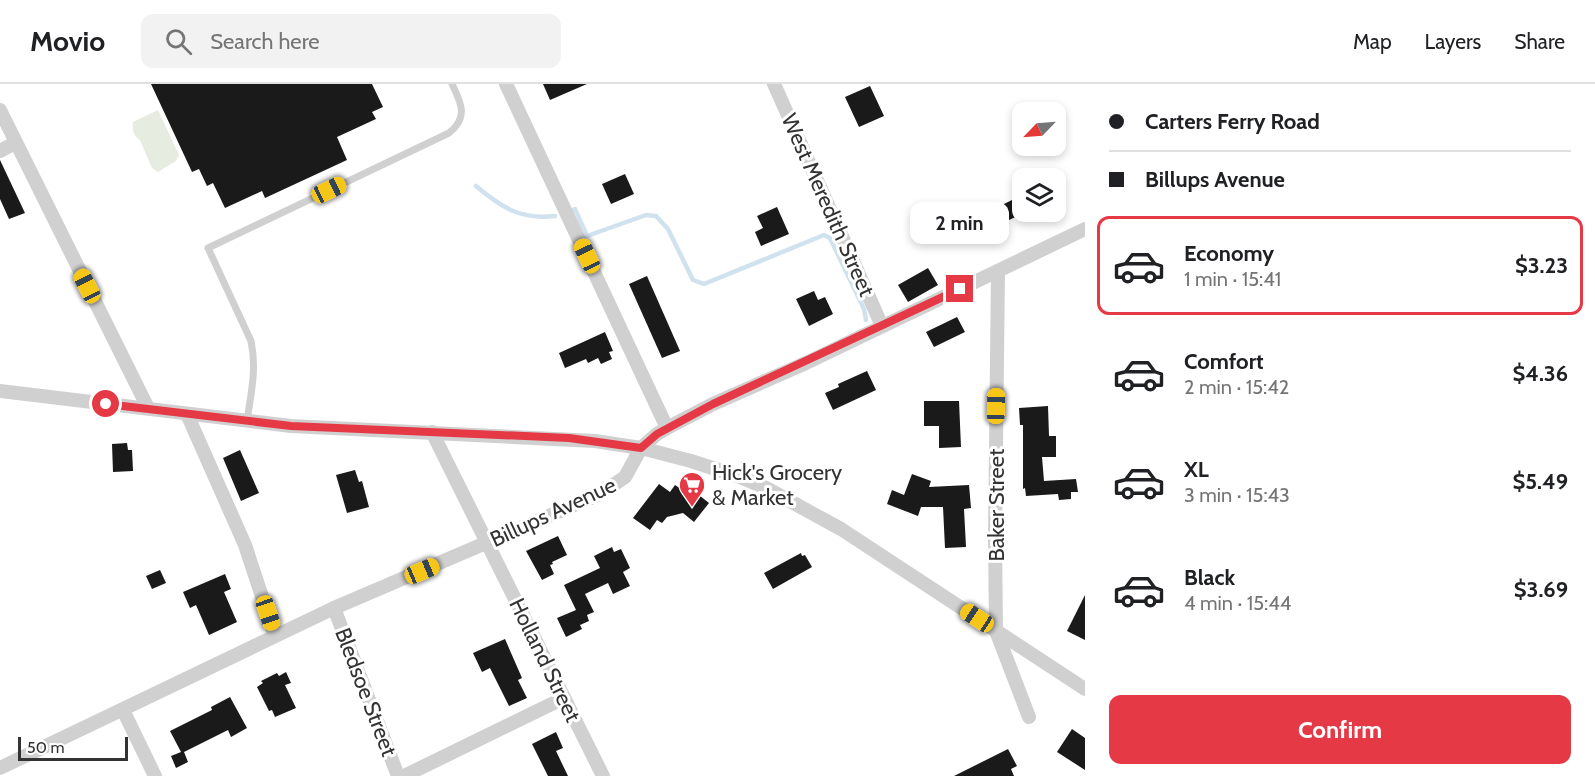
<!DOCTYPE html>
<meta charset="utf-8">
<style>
body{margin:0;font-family:Cabin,sans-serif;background:#f2f2f2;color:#202124;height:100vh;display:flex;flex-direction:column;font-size:22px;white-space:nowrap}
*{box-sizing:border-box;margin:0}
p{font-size:20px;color:#757577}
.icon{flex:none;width:33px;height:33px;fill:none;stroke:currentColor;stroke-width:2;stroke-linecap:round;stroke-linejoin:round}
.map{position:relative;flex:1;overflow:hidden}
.side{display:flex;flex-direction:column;background:#fff;width:510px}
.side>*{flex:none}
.hud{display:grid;align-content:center;height:132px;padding:0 24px;background:#fff}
.needle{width:39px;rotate:245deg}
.fabs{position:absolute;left:1012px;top:18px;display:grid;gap:12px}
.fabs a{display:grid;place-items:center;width:54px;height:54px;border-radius:12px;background:#fff;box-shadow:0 3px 9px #0003;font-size:30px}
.scale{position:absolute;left:18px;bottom:15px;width:110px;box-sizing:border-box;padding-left:6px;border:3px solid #333;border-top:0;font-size:16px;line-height:21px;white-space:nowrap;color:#333;-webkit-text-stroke:4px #fff;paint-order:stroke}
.end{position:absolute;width:27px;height:27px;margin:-14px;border:8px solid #e63946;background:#fff;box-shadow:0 0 0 3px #fff}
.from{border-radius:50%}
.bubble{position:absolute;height:42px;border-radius:12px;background:#fff;box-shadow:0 3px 9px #0003;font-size:20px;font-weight:800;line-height:42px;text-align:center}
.car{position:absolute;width:18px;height:36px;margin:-18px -9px;border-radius:8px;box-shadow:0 0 4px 2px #0007;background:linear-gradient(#f5c518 24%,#345 0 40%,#f5c518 0 76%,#345 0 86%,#f5c518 0)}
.hud b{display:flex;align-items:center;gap:21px;height:57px;font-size:22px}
.hud b+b{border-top:2px solid #e0e0e0}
.hud i{width:15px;height:15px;background:#202124}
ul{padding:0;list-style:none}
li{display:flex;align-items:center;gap:18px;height:99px;margin:0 12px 9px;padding:0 12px;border:3px solid transparent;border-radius:12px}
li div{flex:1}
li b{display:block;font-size:22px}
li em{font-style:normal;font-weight:800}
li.active{border-color:#e63946}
li>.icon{width:54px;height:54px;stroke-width:1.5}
.primary-button{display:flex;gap:12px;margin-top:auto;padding:12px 24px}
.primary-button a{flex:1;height:69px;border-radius:12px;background:#e63946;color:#fff;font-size:24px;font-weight:800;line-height:69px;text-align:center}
header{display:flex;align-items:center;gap:36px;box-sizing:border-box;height:84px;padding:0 30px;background:#fff;border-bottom:2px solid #e0e0e0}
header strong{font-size:28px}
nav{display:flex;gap:33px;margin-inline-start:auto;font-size:21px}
.search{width:420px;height:54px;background:#f2f2f2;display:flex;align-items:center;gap:15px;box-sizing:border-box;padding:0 21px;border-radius:12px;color:#757577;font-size:22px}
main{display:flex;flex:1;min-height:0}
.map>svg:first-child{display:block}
.green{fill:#e6ecdf}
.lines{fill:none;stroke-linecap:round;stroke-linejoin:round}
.stream{stroke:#cfe2ee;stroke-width:4.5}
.building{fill:#1a1a1a}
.service{stroke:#d0d0d0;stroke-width:7}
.minor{stroke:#d0d0d0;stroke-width:14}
.route{stroke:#e63946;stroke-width:8}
.labels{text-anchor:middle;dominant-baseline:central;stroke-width:6;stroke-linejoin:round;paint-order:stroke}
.street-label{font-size:22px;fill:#333;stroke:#fff}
.poi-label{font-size:22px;fill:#333;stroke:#fff;text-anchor:start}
</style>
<header>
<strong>Movio</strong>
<div class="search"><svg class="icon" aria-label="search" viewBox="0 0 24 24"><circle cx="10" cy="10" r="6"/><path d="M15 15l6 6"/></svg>Search here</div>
<nav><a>Map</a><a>Layers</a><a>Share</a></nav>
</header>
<main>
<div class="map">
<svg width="1085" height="692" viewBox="0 0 1085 692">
<rect width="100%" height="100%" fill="#fff"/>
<path class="green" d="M158 26 179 71 176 77 158 88 152 84 140 56C133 52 132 45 133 38Z"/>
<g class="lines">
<g class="stream">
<path d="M476 102C502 124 521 136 555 132"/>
<polyline points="573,126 575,125 587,152 646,131 656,132 668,145 693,196 704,200 824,151 830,154 864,225 866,236"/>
</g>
</g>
<g class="building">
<polygon points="151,0 372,0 383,23 372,28 376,35 337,53 347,76 265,114 262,107 225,124 213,99 207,102 199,85 192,88"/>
<polygon points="543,0 587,0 550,16"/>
<polygon points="870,2 884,32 859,43 845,13"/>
<polygon points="0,76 25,129 9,135 0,115"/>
<polygon points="625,90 634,110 611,120 602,100"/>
<polygon points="1018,113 1023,123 1023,128 1026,128 1009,136 1002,121"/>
<polygon points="777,123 789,150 761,162 755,148 763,144 757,132"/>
<polygon points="928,184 938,201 908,218 898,201"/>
<polygon points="647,192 680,267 662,274 629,200"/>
<polygon points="814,207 818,216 825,213 833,230 809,242 796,215"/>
<polygon points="957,233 965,248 934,263 926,248"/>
<polygon points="605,248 613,267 609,268 612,275 601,280 598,274 588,279 586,275 565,284 559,269"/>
<polygon points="867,287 876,306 833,326 825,309 839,303 838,300"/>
<polygon points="924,317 959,317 961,363 939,364 939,342 924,342"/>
<polygon points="1048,322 1049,352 1056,352 1056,373 1042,373 1044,397 1076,395 1078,408 1071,408 1071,415 1059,416 1058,410 1026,412 1025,404 1023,405 1023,341 1020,341 1019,324"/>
<polygon points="127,359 128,366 132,366 133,387 113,388 112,360"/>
<polygon points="240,366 259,409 241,417 223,374"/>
<polygon points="355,386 359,398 362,397 369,423 347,429 336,391"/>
<polygon points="912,390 931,397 929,403 969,401 971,424 964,425 966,463 945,464 943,423 921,423 918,432 887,420 892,406 904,411"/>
<polygon points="659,400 670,408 675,401 681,405 685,400 709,419 694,438 683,429 667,433 662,439 657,436 650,446 633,434"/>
<polygon points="558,452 567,471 552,478 553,480 550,481 554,490 542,496 526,467"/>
<polygon points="612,463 614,468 621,465 630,484 623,488 630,502 613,510 608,499 585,510 594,528 587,531 589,537 580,541 582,545 566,553 557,534 576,526 564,501 600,484 594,472"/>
<polygon points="801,469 802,472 805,471 812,483 773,505 764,489"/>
<polygon points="160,486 166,499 152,505 146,492"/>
<polygon points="225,490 231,505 224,508 237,538 209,551 196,521 190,524 183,508"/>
<polygon points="1085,511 1085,556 1067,547"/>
<polygon points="505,555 522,594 518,596 527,614 509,622 490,584 482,588 473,569"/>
<polygon points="286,588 291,599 285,601 296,624 275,633 272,626 269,627 257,603 263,599 261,597 277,589 279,592"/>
<polygon points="230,613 247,644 231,653 228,646 184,668 188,678 176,684 171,672 181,668 170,647 212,626 211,623"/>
<polygon points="1072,645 1085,654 1085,686 1057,668"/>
<polygon points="556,648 563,664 556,667 568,692 548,692 532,660"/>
<polygon points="1008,665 1017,682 1011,685 1014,692 954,692"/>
</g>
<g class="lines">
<path class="service" d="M247 337C251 309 257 285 251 257L208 164 449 49C469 33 461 19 452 0"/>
<g class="minor">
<polyline points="506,0 667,344"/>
<polyline points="774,0 882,242"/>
<polyline points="0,26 148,324"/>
<polyline points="0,67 15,59"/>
<polyline points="998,187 995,453 996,547 1029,633"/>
<polyline points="0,307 291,342 595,357 641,364 691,377 740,393 766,404 841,445 1085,605"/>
<polyline points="187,330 245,461 275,552"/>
<polyline points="432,348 603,692"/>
<polyline points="334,524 398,692"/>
<polyline points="123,626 155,692"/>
<polyline points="0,684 334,524 600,410 625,393 641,364 657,350 667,344 713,320 806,279 1085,145"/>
<polyline points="404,692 564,614"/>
</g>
</g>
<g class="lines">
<polyline class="route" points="106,320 291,342 569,354 641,364 657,350 713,320 960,205"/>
</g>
<defs>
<g id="supermarket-pin" transform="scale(1.35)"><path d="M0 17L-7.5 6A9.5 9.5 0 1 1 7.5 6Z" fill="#e63946" stroke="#fff"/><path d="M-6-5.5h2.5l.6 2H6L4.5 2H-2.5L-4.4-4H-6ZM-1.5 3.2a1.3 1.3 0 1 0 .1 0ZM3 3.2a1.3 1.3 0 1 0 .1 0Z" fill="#fff"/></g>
</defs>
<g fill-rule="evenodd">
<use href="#supermarket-pin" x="692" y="401"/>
</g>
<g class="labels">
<g class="street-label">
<text transform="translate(828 121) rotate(66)">West Meredith Street</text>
<text transform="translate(996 421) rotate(-90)">Baker Street</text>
<text transform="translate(553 428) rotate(-25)">Billups Avenue</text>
<text transform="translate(545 576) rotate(64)">Holland Street</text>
<text transform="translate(366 608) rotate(69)">Bledsoe Street</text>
</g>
<g class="poi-label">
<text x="712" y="388">Hick's Grocery<tspan x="712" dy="25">&amp; Market</tspan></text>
</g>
</g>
</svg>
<div class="fabs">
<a><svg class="needle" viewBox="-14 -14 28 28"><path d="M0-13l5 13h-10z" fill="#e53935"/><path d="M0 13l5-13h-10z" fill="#757577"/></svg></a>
<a><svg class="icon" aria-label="layers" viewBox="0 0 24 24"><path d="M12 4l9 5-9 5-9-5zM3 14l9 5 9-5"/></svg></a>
</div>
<div class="scale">50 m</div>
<i class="end from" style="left:106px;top:320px"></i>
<i class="end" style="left:960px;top:205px"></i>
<div class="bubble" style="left:910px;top:118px;width:99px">2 min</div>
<i class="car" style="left:329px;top:106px;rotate:65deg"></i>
<i class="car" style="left:587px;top:172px;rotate:335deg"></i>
<i class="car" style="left:87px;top:202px;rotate:333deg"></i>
<i class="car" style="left:996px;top:322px;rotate:1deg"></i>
<i class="car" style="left:422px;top:487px;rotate:67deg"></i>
<i class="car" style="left:268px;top:529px;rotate:161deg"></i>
<i class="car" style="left:977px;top:534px;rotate:303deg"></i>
</div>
<section class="side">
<div class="hud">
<b><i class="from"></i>Carters Ferry Road</b>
<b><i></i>Billups Avenue</b>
</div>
<ul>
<li class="active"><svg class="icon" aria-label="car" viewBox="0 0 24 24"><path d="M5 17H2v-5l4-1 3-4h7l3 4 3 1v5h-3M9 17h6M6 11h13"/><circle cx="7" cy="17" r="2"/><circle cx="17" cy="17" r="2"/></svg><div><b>Economy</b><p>1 min · 15:41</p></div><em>$3.23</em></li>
<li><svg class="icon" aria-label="car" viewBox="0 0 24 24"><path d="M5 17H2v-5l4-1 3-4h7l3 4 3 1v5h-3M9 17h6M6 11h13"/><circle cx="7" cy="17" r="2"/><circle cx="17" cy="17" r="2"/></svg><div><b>Comfort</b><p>2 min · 15:42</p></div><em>$4.36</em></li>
<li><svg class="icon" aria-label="car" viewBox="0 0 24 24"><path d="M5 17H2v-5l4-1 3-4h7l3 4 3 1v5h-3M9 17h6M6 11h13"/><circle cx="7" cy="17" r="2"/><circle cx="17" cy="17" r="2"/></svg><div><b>XL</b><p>3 min · 15:43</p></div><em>$5.49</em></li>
<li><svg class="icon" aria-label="car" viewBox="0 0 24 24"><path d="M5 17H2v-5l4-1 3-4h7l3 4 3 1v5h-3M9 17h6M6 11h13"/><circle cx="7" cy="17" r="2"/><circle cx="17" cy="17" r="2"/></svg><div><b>Black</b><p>4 min · 15:44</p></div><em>$3.69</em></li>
</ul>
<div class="primary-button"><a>Confirm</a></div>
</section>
</main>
